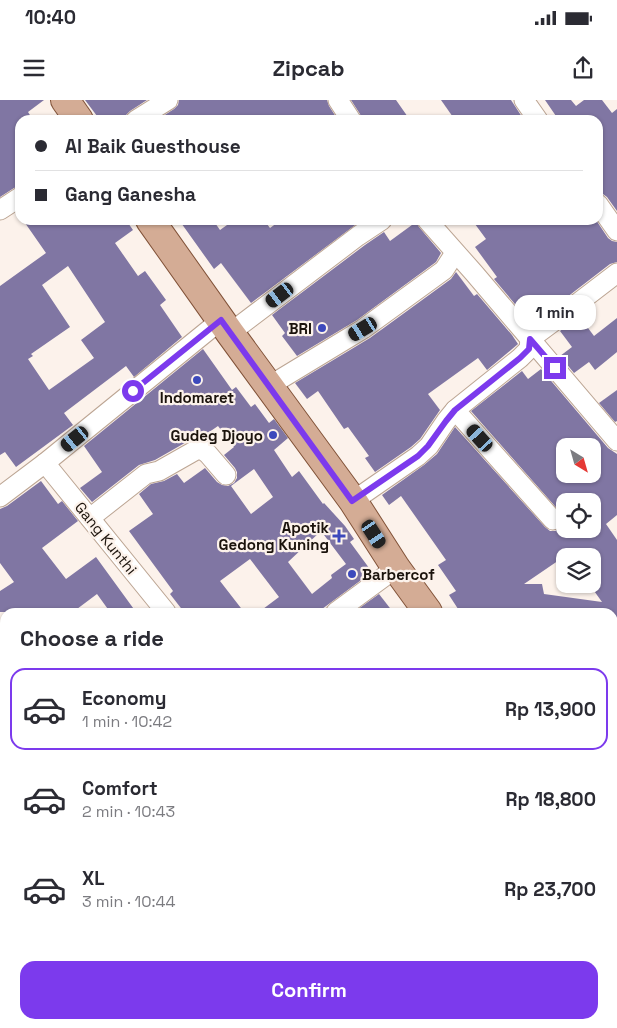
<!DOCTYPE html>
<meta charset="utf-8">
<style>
body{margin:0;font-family:"Space Grotesk",sans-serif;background:#f2f2f3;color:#2b2b33;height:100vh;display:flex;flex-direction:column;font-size:19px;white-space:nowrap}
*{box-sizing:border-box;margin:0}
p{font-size:16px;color:#7c7c81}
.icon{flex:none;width:28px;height:28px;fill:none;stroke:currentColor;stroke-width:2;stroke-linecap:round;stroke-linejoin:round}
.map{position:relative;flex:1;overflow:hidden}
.sheet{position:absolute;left:0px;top:508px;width:618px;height:421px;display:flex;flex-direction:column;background:#fff;border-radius:15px 15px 0 0;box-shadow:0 1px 4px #0004}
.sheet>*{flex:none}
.hud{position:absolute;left:15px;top:15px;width:588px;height:110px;border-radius:15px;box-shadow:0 1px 4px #0004;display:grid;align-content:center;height:110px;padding:0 20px;background:#fff}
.needle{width:32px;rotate:143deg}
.tools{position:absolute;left:556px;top:338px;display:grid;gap:10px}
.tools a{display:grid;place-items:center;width:45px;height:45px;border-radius:10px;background:#fff;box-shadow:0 1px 4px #0004;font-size:25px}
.end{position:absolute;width:22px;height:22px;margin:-11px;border:6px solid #7c3aed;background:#fff;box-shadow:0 0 0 2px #fff}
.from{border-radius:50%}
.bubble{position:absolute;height:35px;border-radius:15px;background:#fff;box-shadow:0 1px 4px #0004;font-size:16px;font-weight:800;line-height:35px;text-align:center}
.car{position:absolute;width:15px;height:30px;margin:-15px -8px;border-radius:6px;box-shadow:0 0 4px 1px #0007;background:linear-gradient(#222 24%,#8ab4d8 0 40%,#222 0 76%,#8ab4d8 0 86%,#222 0)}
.hud b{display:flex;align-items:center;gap:18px;height:48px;font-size:19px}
.hud b+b{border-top:1px solid #e1e1e2}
.hud i{width:12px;height:12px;background:#2b2b33}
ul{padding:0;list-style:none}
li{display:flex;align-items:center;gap:15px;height:82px;margin:0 10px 8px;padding:0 10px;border:2px solid transparent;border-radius:15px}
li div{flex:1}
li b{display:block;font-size:19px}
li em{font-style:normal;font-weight:800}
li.on{border-color:#7c3aed}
li>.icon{width:45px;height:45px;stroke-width:1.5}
h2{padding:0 20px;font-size:22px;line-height:60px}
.button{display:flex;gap:10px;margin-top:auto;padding:10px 20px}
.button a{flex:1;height:58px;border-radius:15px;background:#7c3aed;color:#fff;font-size:20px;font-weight:800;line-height:58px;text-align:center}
.status{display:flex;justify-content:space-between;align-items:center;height:35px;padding:0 25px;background:#fff;direction:ltr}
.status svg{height:14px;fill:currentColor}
header{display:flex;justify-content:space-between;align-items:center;height:65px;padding:0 20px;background:#fff;font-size:22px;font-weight:800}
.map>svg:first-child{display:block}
.building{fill:#8076a3;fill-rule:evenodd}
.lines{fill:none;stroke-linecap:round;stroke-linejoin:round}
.minor-casing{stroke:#bca593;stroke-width:21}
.tertiary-casing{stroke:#bca593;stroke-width:26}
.primary-casing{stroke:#815238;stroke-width:30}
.minor{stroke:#fff;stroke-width:19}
.tertiary{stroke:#fff;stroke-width:24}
.primary{stroke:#d4ac95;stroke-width:28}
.route{stroke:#7c3aed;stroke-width:6}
.poi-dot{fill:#3d49bc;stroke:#fcf2eb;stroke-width:2}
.labels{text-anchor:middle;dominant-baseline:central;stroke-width:4.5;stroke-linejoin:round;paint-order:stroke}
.poi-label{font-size:15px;font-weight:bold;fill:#1b130c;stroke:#fcf2eb;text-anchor:end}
.street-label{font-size:15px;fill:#1b130c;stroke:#fcf2eb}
</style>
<div class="status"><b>10:40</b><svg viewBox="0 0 49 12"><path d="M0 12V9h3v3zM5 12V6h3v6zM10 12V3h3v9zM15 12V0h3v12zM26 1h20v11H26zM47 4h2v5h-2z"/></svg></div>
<header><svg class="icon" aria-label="menu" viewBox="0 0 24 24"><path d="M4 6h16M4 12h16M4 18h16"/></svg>Zipcab<svg class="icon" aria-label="share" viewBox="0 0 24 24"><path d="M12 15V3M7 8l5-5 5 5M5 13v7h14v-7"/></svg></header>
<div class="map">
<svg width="617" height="928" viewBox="0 0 617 928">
<rect width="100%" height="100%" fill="#fcf2eb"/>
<g class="building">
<polygon points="0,0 44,0 28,12 33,20 20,20 20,86 14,88 0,97"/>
<polygon points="85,0 147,0 130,11 126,15 125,20 100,20"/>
<polygon points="179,0 327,0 329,6 338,20 157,20 174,9 178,5"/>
<polygon points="351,0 396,0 410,20 362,20 360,14"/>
<polygon points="441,0 511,0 524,20 455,20"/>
<polygon points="545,0 571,0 576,6 584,0 602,0 612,13 617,9 617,111 607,97 603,94 598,93 598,20 556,20 558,19"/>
<path d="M23 120H126L133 130 115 143 138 176 145 171 166 200 160 205 182 237 134 277 126 266 64 313 73 325 16 367 5 352 0 355V186L46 153ZM68 166 105 222 81 240 94 258 49 290 28 259 33 256 31 254 70 227 42 185Z"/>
<polygon points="179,120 213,120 220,130 234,120 264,120 270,128 281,120 362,120 251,203 221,163 214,169"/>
<polygon points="472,120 596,120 608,138 612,141 617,142 617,162 610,164 536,221 534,219 530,222 494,179 497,177 475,147 486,139"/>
<polygon points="416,122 419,127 441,153 436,162 357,220 297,256 282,236 285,233 272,215 365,145 384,132 390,141"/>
<polygon points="456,172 474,196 477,194 512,235 518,244 487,270 478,258 428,294 440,310 420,339 411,347 375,372 365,358 369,356 348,327 344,329 318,291 307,299 295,283 370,238 451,179"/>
<polygon points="579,216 594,236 617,218 617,252 595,270 589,262 574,273 560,256 572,247 560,231"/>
<path d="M203 249 232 290 236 287 251 307 255 304 269 323 274 319 288 338 274 350 292 377 299 371 323 404 324 403 345 426 354 439 350 442 372 472 318 512H259L279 497 250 459 220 481 244 512H184L170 494 173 491 129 431 153 414 139 394 151 384 164 381 177 374 184 383 205 368 217 382 222 385 228 386 234 383 237 378V372L235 368 224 355 234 347 218 326 199 339 190 340 155 360 139 365 92 402 80 388 102 372 84 346ZM254 369 273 397 251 414 231 386ZM321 431 346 464 331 475 332 478 312 494 288 462Z"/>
<path d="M541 269 608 348 617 354V415L606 424 617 440V524L612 517V512H460L449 495 456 491 438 465 446 460 401 396 389 405 382 395 424 365 437 354 455 327 545 427 550 431H555L560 429 564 423V417L561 413 471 311 522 271 528 279ZM565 346H592V374H565ZM565 401H592V429H565ZM568 454 570 456H592V488L602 502 544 494 542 484H524Z"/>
<polygon points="617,290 617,321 615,322 599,303"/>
<polygon points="41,381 58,404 62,401 78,421 42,448 66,479 96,457 136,512 110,512 97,494 73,512 0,512 0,491 14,482 0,463 0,409 7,406"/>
<polygon points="379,494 393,512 354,512"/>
</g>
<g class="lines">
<g class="minor-casing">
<g id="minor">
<polyline points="338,0 351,20"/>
<polyline points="524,0 538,20"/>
<polyline points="136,20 168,0"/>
<polyline points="598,104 617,131"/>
<polyline points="0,110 20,97"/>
<polyline points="427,120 474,173 617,341"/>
<polyline points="230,233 358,136 382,120"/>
<polyline points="269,286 363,229 444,170 455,153"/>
<polyline points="455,310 553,420"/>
<polyline points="45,363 166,512"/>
<polyline points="0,397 45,363 221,220"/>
<polyline points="353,401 418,356 429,346 446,321 455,310 520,258 529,249 530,239 557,219 617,173"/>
<polyline points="90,418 146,374 159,371 196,350 203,350 208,354 226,375"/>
<polyline points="336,512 396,468"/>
<polyline points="0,614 5,622"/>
<polyline points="0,742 5,738"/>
<polyline points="612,820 617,817"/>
<polyline points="0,887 5,884"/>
<polyline points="210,924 214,928"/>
<polyline points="474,924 477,928"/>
<polyline points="433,928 439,924"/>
</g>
</g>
<g class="tertiary-casing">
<polyline id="tertiary" points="105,928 111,924"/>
</g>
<g class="primary-casing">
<g id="primary">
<polyline points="65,0 79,20"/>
<polyline points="150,120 230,233 353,401 396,468 428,512"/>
<polyline points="612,567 617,564"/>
<polyline points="612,758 617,764"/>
</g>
</g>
<use href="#minor" class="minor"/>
<use href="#tertiary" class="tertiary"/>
<use href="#primary" class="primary"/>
</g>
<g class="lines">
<polyline class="route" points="133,291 221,220 352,401 418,356 428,346 446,321 455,310 520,258 529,249 530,239 555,268"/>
</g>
<g class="poi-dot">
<circle cx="322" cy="228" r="5"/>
<circle cx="197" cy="280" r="5"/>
<circle cx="273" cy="335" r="5"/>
<path d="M336.5 428.5h5v5h5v5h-5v5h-5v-5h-5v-5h5z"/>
<circle cx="352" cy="474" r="5"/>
</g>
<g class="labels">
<g class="poi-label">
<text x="312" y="228">BRI</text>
<text x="197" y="297" text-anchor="middle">Indomaret</text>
<text x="263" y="335">Gudeg Djoyo</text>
<text x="329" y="427">Apotik<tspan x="329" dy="17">Gedong Kuning</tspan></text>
<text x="362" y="474" text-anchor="start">Barbercof</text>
</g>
<g class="street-label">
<text transform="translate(106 438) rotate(51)">Gang Kunthi</text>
</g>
</g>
</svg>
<div class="tools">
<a><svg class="needle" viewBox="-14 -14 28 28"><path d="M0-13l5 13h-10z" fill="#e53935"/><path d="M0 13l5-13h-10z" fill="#7c7c81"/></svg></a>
<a><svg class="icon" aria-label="locate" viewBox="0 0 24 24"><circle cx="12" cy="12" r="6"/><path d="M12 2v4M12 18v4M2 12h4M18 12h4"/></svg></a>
<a><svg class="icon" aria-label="layers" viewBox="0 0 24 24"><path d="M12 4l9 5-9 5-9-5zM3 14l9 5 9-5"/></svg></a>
</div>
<i class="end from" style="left:133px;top:291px"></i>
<i class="end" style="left:555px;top:268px"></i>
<div class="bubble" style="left:514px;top:195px;width:82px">1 min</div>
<i class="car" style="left:280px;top:195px;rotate:233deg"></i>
<i class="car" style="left:363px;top:229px;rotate:239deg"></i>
<i class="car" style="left:480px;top:338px;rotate:318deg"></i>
<i class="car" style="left:75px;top:339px;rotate:231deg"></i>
<i class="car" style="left:374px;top:434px;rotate:147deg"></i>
<div class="hud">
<b><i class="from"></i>Al Baik Guesthouse</b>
<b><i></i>Gang Ganesha</b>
</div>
<section class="sheet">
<h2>Choose a ride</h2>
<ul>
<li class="on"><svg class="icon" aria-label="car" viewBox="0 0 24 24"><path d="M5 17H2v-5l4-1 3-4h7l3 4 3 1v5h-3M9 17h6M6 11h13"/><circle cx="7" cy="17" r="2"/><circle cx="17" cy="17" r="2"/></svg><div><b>Economy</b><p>1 min · 10:42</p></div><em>Rp 13,900</em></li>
<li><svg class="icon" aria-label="car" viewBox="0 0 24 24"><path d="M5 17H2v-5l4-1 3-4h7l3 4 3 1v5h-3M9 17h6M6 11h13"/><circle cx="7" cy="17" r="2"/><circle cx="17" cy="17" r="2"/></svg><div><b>Comfort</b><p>2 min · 10:43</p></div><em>Rp 18,800</em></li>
<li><svg class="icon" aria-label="car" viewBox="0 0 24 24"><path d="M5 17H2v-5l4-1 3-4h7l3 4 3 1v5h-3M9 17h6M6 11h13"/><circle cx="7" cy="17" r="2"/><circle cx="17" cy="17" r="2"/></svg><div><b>XL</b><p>3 min · 10:44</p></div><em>Rp 23,700</em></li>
</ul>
<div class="button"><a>Confirm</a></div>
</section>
</div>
